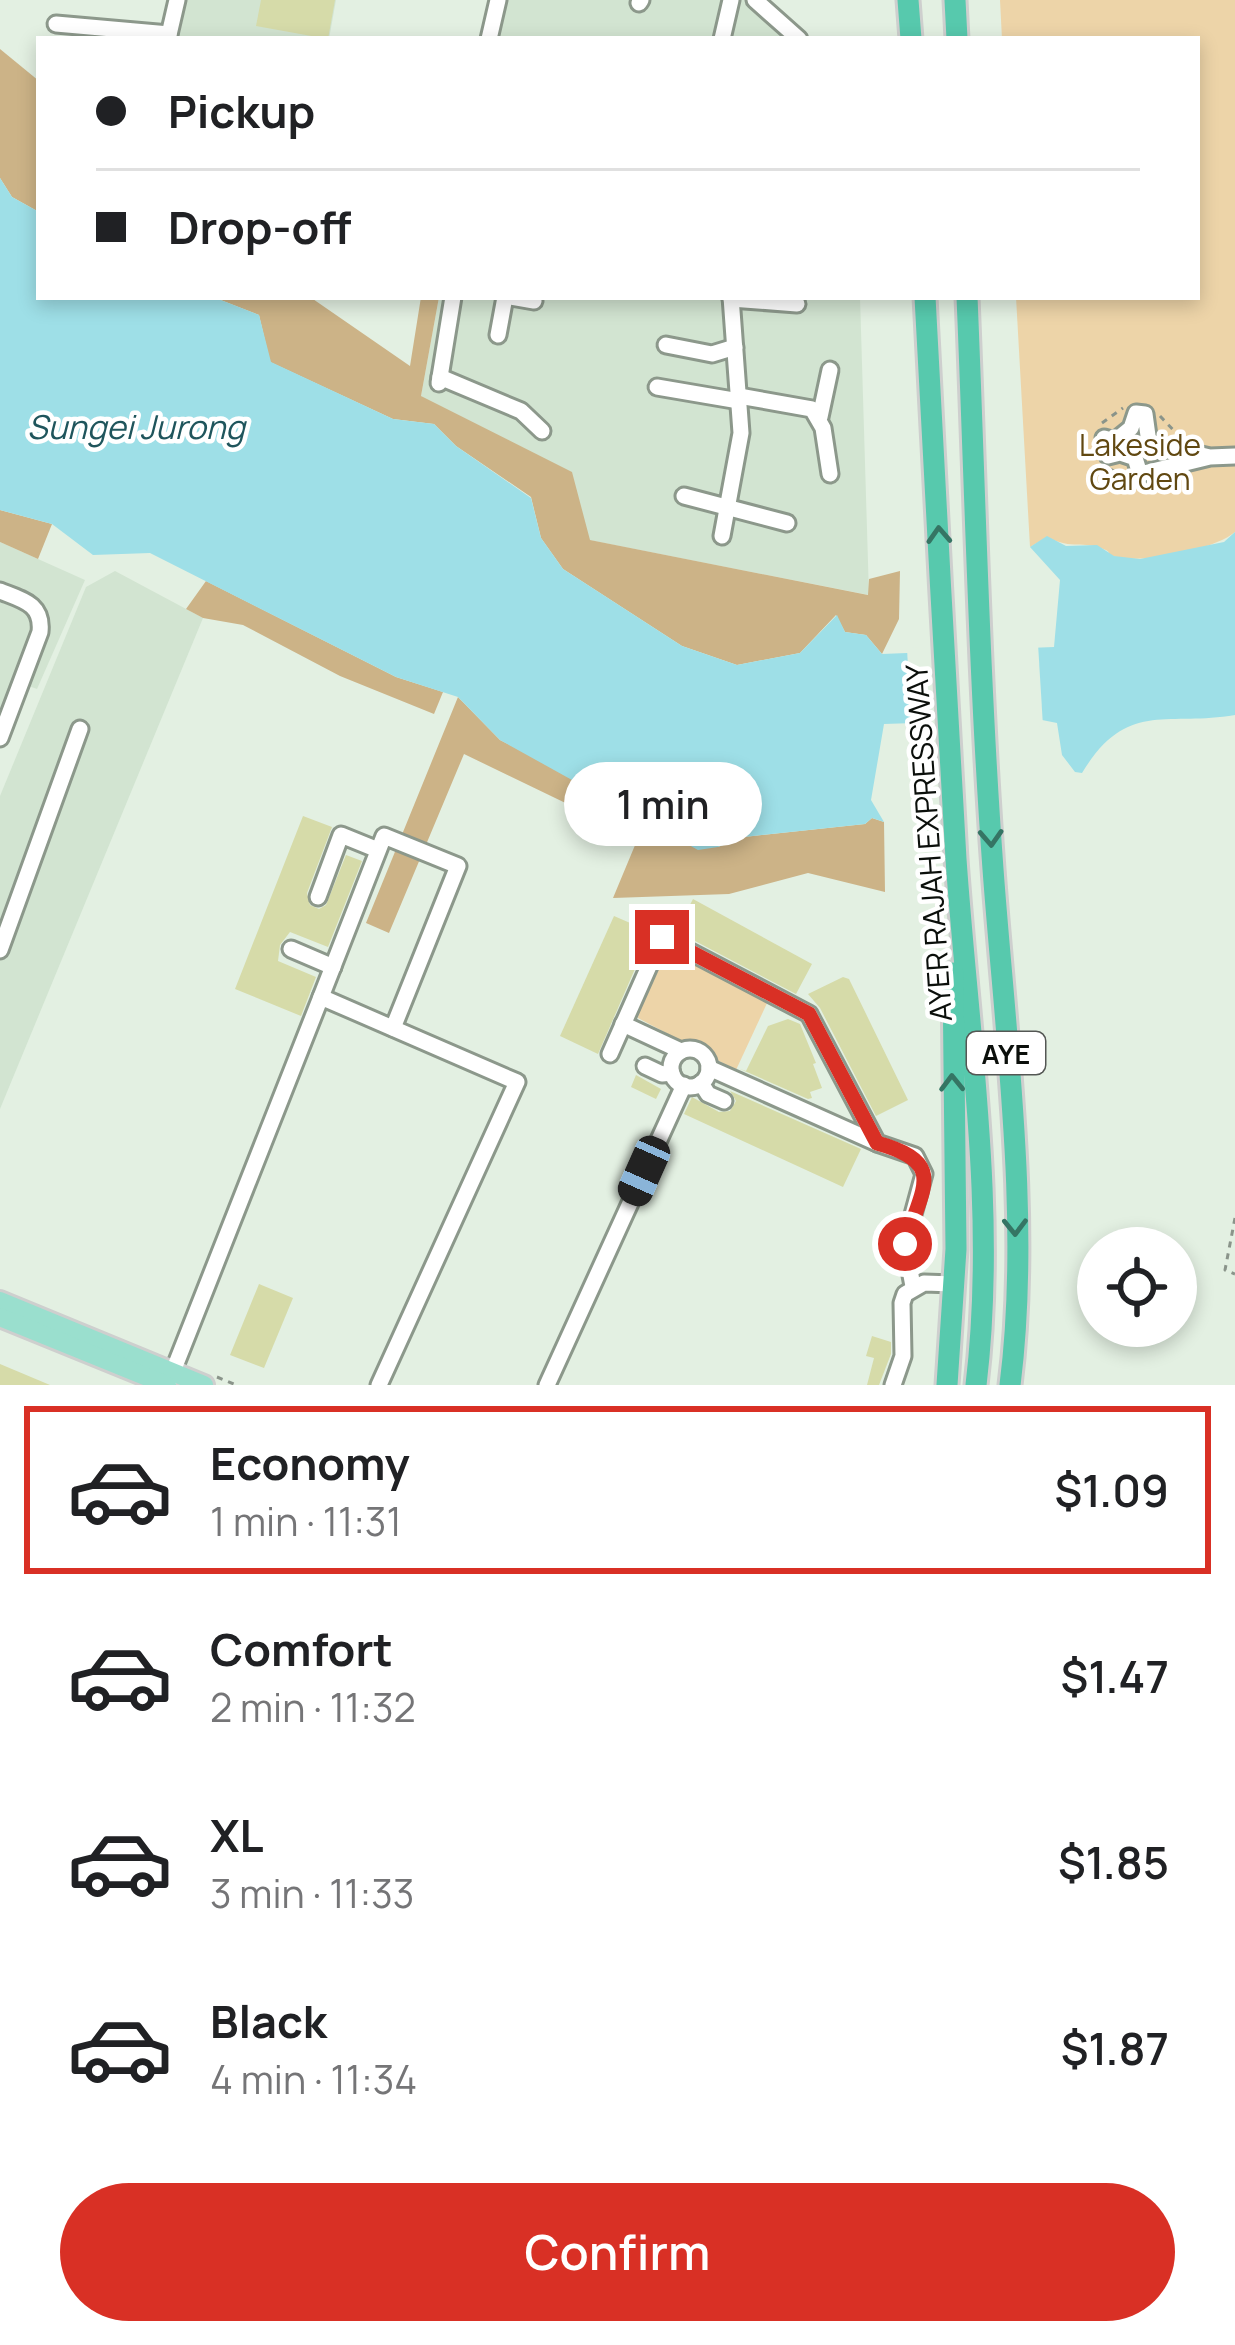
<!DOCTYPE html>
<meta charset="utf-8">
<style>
body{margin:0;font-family:Manrope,sans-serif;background:#f2f2f2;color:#202124;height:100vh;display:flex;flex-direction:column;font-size:45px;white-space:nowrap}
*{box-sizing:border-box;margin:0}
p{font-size:39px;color:#757577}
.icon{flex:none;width:66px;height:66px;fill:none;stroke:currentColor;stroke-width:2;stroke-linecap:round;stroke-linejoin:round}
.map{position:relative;height:1385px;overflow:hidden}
.side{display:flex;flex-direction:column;background:#fff;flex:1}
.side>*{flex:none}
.banner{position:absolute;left:36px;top:36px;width:1164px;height:264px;border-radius:0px;box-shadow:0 6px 18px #0003;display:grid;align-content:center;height:264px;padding:0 60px;background:#fff}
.buttons{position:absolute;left:1077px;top:1227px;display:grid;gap:24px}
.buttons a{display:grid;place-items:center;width:120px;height:120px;border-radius:50%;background:#fff;box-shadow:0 6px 18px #0003;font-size:60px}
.end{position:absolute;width:54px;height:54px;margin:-27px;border:15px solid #d93025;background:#fff;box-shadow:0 0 0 6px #fff}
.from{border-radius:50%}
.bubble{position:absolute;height:84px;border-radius:42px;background:#fff;box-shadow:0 6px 18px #0003;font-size:39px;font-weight:600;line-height:84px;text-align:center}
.car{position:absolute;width:36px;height:72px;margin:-36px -18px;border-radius:15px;box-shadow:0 0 9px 3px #0007;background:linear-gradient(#222 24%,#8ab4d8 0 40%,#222 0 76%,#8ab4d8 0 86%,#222 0)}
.banner b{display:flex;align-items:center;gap:42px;height:114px;font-size:45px}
.banner b+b{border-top:3px solid #e0e0e0}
.banner i{width:30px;height:30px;background:#202124}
ul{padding:21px 0 0;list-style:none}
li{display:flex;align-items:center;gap:36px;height:168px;margin:0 24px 18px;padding:0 36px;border:6px solid transparent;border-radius:0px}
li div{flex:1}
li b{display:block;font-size:45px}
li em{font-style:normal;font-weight:600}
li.selected{border-color:#d93025}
li>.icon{width:108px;height:108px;stroke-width:1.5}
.button{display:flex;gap:24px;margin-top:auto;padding:24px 60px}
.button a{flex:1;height:138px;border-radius:72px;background:#d93025;color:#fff;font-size:48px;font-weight:600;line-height:138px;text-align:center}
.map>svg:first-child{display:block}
.built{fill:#d2e4d1}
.green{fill:#edd4a8}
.forest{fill:#ccb387}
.water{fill:#9edfe7}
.pier{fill:#e3f0e2}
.building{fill:#d6dba9}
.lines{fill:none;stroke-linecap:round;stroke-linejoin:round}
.minor-casing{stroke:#8c988b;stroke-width:21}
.major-casing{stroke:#cecfce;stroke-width:24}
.highway-casing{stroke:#cecfce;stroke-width:27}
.path{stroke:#8a948a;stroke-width:3;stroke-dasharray:6 6;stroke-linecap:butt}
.minor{stroke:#fff;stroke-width:15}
.major{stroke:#9adfce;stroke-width:18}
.highway{stroke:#57c9ad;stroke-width:21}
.oneway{stroke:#357564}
.route{stroke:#d93025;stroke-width:15}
.labels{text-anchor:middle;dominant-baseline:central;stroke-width:9;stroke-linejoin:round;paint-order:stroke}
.shield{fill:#fff;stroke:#545754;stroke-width:3}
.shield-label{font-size:27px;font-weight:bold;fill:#0b0f0b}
.park-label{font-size:30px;fill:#614811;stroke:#fff}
.street-label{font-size:30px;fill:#0b0f0b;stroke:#fff}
.water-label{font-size:33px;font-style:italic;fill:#1f555c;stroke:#fff}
</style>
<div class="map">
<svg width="1235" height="1385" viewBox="0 0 1235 1385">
<rect width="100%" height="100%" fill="#e3f0e2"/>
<g class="built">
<polygon points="186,0 336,0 329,39 179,39"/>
<polygon points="494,0 744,0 794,39 487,39"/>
<polygon points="439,297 860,297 869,595 589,540 421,396"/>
<polygon points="0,542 85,580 37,689 15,681 0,719"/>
<polygon points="115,571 203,618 0,1109 0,796 86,587"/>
</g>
<g class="green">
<path d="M1000 0H1235V532C1216 549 1143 564 1117 557 1100 552 1117 554 1101 548 1084 541 1073 550 1047 537L1030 547 1016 297H1197V39H1002Z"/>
<path d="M671 952 768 1001 736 1070 638 1018C639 997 653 961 671 952Z"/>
</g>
<g class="forest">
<polygon points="0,49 39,81 39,212 12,197 0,178"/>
<polygon points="213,297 310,297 410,366 421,297 439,297 421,396 572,472 590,540 868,595 869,579 900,571 899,619 882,654 866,635 845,632 836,615 800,653 737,665 682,646 563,569 541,538 531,497 456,446 434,424 393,419 270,362 259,315"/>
<polygon points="0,510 52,524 38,559 0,542"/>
<polygon points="206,581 396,677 443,692 434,714 340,676 243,625 203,618 186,609"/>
<polygon points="458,697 500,740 718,847 744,837 865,824 872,818 884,822 885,892 808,873 729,894 613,898 638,838 464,754 389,933 366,923"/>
</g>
<path class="water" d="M0 178 12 197 39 212V297H213L259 315 271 362 393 419 434 424 456 446 531 498 541 538 563 569 682 646 737 665 800 653 837 615 845 632 866 635 882 654 1054 647 1060 580 1030 547 1047 536 1066 546 1097 545 1114 556 1140 559 1224 542 1235 532V715C1166 727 1127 699 1082 773L1075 772 1062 755 1057 723 1037 719 884 724 871 800 884 822 872 818 865 824 744 837 718 847 698 850 500 740 458 697 396 677 150 553 93 555 52 524 0 510Z"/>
<polygon class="pier" points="1038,644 1043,726 911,729 907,648"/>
<g class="building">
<polygon points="261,0 335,0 328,39 256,26"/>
<polygon points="303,816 332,827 307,893 310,905 319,909 326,905 346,855 362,861 328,947 290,932 280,945 278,961 316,977 301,1016 235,989"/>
<polygon points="693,899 812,964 796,994 676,931"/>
<polygon points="614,916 651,932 598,1054 560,1036"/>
<polygon points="843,977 849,979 908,1100 876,1116 820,1008 808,994"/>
<polygon points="788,1019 800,1024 816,1063 813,1064 822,1088 810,1092 812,1098 808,1099 740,1069 746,1071 768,1026"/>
<polygon points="636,1075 661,1089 656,1099 631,1087"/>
<polygon points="730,1091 861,1149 843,1187 684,1114 692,1097 719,1112 730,1111 736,1101"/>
<polygon points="259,1284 293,1298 264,1368 230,1355"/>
<polygon points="872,1336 891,1342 891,1354 879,1385 867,1385 874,1358 866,1356"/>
<polygon points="0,1364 50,1385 0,1385"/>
</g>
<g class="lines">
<g class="minor-casing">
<g id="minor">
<polyline points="755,0 799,39"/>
<polyline points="639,3 641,0"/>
<polyline points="56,24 169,34"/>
<polyline points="168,39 177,0"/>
<polyline points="489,39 498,0"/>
<polyline points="722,39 731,0"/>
<polyline points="511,297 534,301"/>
<polyline points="731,299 797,304"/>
<polyline points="498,335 505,297"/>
<polyline points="666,345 712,354 735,347"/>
<polyline points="440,377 521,411 542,431"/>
<polyline points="439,383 453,297"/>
<polyline points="657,387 739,401"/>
<polyline points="739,396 812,409 823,428 830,474"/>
<polyline points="820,417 830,370"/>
<polyline points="1210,457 1140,474 1135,458 1120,453 1108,456 1104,438 1115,441 1131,428 1136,413 1145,414 1149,443 1210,457 1235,456"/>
<polyline points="684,496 787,523"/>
<polyline points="722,536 741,433 731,297"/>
<path d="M0 591C23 600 43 604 40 632L0 738"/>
<polyline points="318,897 341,835 378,850"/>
<polyline points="291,949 333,967"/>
<polyline points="0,950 80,729"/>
<polyline points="321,997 384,836 458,866 393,1028"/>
<polyline points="623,1024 681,1051"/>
<circle cx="690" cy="1068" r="19"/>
<polyline points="610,1054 662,937 809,1014 877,1143 915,1156 924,1174 905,1244 913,1286"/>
<polyline points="645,1066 662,1074 672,1073"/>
<polyline points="709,1068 877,1143"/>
<polyline points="701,1083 708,1094 724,1101"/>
<polyline points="170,1379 321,997 517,1082 379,1385"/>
<polyline points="547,1385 684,1085"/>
<polyline points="893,1385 903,1356 902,1303 905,1294 924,1283 954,1284"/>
</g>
</g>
<g class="major-casing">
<g id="major">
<polyline points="0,1301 204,1385"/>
<polyline points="0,1317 167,1385"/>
</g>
</g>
<g class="highway-casing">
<g id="highway">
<polyline points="908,0 911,39"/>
<polyline points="955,0 957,39"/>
<path d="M925 297C936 484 944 672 956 859 968 1033 997 1211 976 1385"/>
<path d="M967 297C975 487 979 678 993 869 1005 1034 1031 1221 1010 1385"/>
<polyline points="947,1385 956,1249 953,973"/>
</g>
</g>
<g class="path">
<polyline points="1160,416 1178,435"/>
<polyline points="1102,423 1123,408"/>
<polyline points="1110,469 1128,478"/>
<polyline points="1235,1218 1225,1270 1235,1274"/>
<polyline points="217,1377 236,1385"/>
</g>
<use href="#minor" class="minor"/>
<use href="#major" class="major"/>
<use href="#highway" class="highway"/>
</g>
<defs><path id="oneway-chevron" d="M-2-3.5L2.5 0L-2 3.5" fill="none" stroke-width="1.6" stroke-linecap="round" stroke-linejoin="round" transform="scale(3)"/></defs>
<g class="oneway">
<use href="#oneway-chevron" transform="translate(939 535) rotate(-93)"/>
<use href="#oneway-chevron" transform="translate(991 838) rotate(87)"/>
<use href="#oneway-chevron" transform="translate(952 1083) rotate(-91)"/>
<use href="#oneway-chevron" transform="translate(1015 1227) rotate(89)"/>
</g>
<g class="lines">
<path class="route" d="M662 937 809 1014 877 1143C948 1163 922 1187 905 1244"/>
</g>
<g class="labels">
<rect class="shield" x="967" y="1032" width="78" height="42" rx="9"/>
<g class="shield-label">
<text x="1006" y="1053">AYE</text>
</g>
<g class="park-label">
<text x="1140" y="444">Lakeside<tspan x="1140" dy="34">Garden</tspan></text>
</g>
<g class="street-label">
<text transform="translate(928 843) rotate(-94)">AYER RAJAH EXPRESSWAY</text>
</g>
<g class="water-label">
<text x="136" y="426">Sungei Jurong</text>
</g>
</g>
</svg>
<div class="buttons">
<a><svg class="icon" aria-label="locate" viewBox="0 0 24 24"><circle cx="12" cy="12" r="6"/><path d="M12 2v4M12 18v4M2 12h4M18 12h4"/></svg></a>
</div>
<i class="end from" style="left:905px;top:1244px"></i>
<i class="end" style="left:662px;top:937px"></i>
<div class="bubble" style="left:564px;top:762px;width:198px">1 min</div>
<i class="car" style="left:644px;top:1171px;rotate:204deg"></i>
<div class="banner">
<b><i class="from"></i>Pickup</b>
<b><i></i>Drop-off</b>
</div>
</div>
<section class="side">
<ul>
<li class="selected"><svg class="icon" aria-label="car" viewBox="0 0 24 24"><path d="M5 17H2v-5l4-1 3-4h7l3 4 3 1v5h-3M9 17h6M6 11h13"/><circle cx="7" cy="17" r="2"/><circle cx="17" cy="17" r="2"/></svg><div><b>Economy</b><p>1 min · 11:31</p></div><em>$1.09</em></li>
<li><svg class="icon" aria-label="car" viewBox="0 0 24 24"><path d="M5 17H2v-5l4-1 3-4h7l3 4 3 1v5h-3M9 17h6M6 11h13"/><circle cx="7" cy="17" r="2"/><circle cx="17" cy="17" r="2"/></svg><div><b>Comfort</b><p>2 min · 11:32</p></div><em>$1.47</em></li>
<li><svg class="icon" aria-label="car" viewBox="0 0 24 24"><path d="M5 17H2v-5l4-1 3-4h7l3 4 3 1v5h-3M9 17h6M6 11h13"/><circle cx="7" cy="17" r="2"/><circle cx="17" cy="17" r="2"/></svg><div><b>XL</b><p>3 min · 11:33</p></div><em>$1.85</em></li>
<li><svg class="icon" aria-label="car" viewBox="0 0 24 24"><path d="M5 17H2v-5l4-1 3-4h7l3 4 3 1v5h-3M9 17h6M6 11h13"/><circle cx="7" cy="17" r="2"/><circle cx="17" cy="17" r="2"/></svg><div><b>Black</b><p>4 min · 11:34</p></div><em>$1.87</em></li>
</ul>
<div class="button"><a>Confirm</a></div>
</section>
